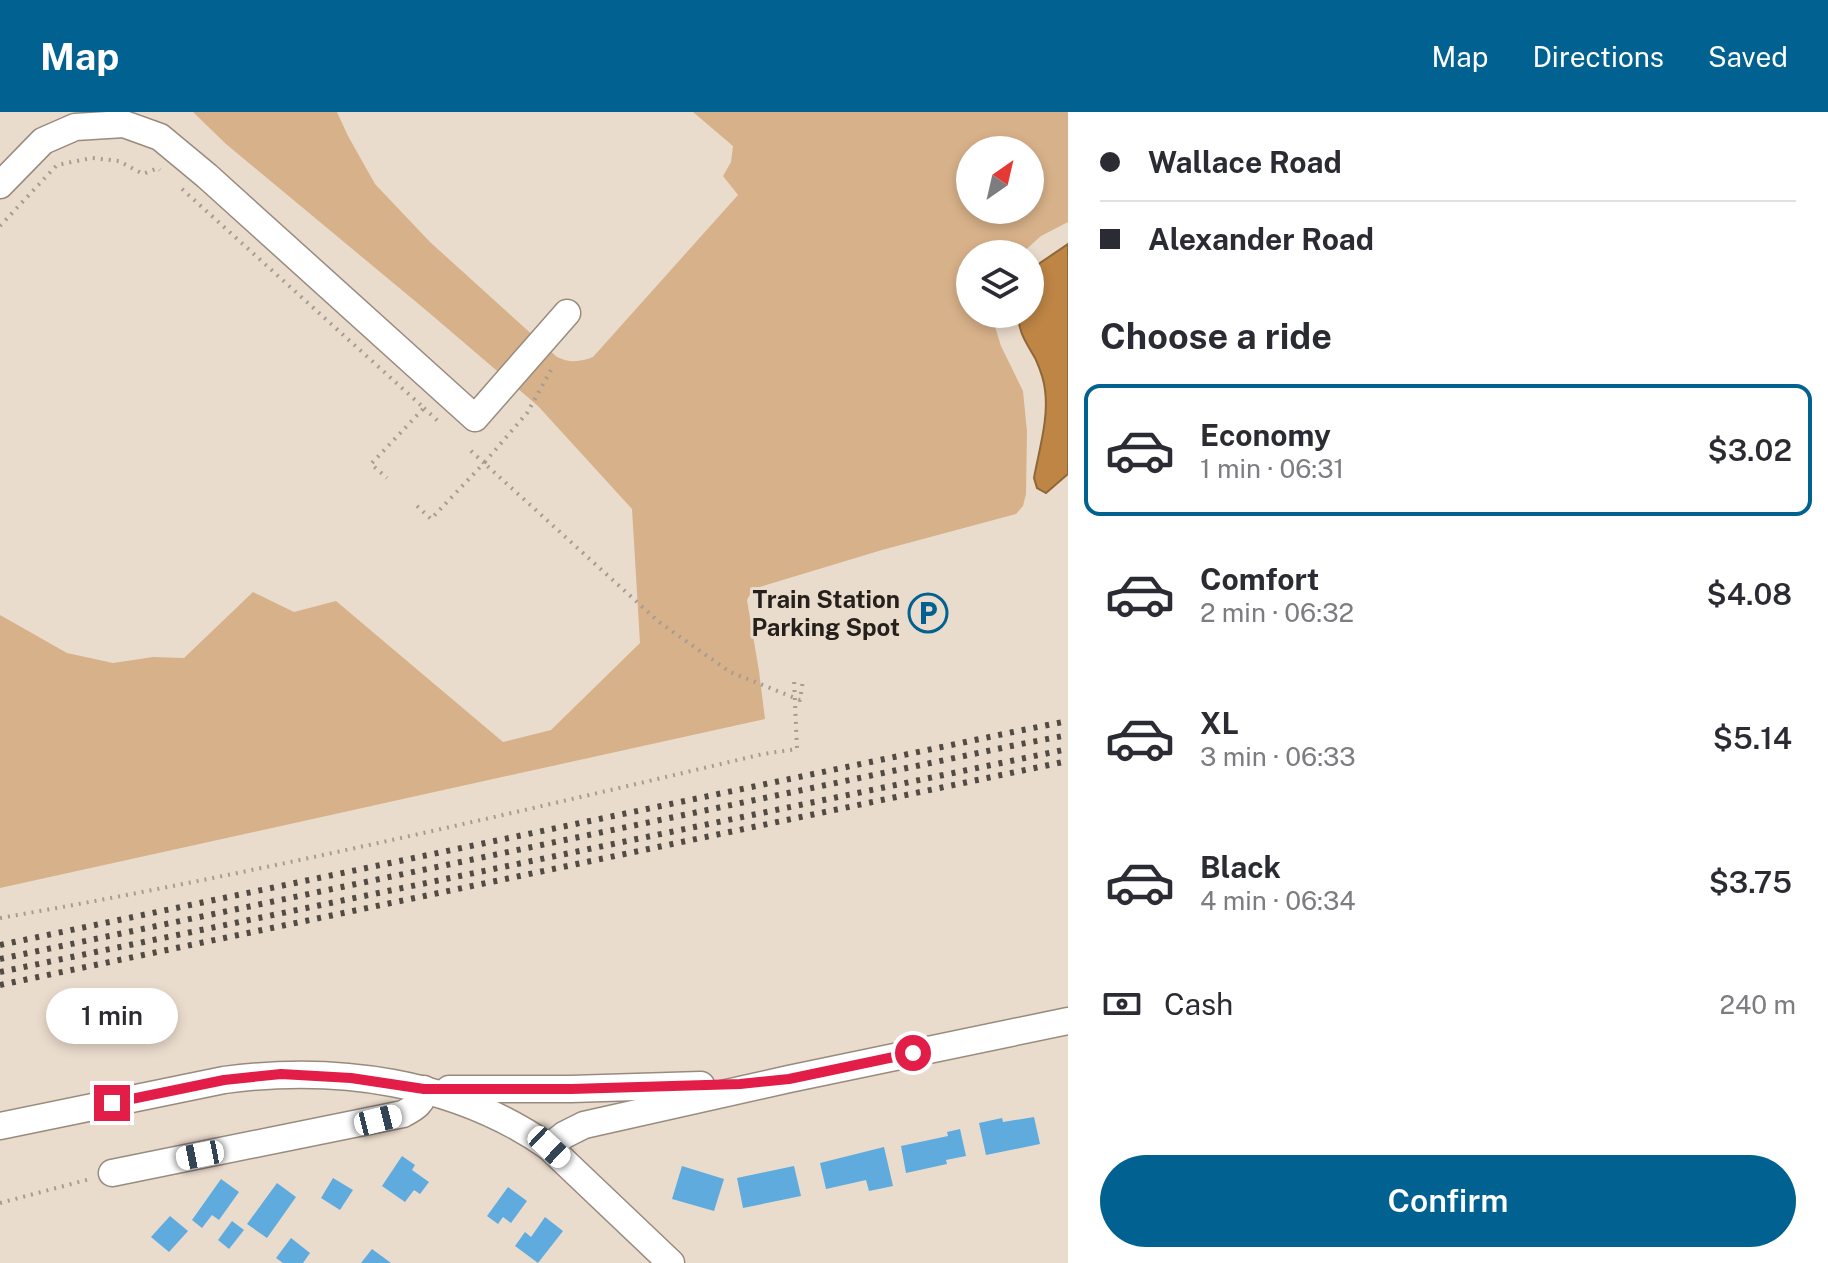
<!DOCTYPE html>
<meta charset="utf-8">
<style>
body{margin:0;font-family:"Public Sans",sans-serif;background:#f2f2f3;color:#2b2b33;height:100vh;display:flex;flex-direction:column;font-size:30px;white-space:nowrap}
*{box-sizing:border-box;margin:0}
p{font-size:26px;color:#7c7c81}
.icon{flex:none;width:44px;height:44px;fill:none;stroke:currentColor;stroke-width:2;stroke-linecap:round;stroke-linejoin:round}
.map{position:relative;flex:1;overflow:hidden}
.sheet{display:flex;flex-direction:column;background:#fff;width:760px}
.sheet>*{flex:none}
.guide{display:grid;align-content:center;height:176px;padding:0 32px;background:#fff}
.needle{width:52px;rotate:34deg}
.tools{position:absolute;left:956px;top:24px;display:grid;gap:16px}
.tools a{display:grid;place-items:center;width:88px;height:88px;border-radius:50%;background:#fff;box-shadow:0 4px 12px #0003;font-size:40px}
.end{position:absolute;width:36px;height:36px;margin:-18px;border:10px solid #e11d48;background:#fff;box-shadow:0 0 0 4px #fff}
.from{border-radius:50%}
.bubble{position:absolute;height:56px;border-radius:28px;background:#fff;box-shadow:0 4px 12px #0003;font-size:26px;font-weight:600;line-height:56px;text-align:center}
.car{position:absolute;width:24px;height:48px;margin:-24px -12px;border-radius:10px;box-shadow:0 0 6px 2px #0007;background:linear-gradient(#fff 24%,#345 0 40%,#fff 0 76%,#345 0 86%,#fff 0)}
.guide b{display:flex;align-items:center;gap:28px;height:76px;font-size:30px}
.guide b+b{border-top:2px solid #e1e1e2}
.guide i{width:20px;height:20px;background:#2b2b33}
ul{padding:0;list-style:none}
li{display:flex;align-items:center;gap:24px;height:132px;margin:0 16px 12px;padding:0 16px;border:4px solid transparent;border-radius:16px}
li div{flex:1}
li b{display:block;font-size:30px}
li em{font-style:normal;font-weight:600}
li.selected{border-color:#016191}
li>.icon{width:72px;height:72px;stroke-width:1.5}
h2{padding:0 32px;font-size:36px;line-height:96px}
.pay{display:flex;align-items:center;gap:20px;height:88px;padding:0 32px;font-size:30px}
.pay p{margin-inline-start:auto}
.button{display:flex;gap:16px;margin-top:auto;padding:16px 32px}
.button a{flex:1;height:92px;border-radius:48px;background:#016191;color:#fff;font-size:32px;font-weight:600;line-height:92px;text-align:center}
header{display:flex;align-items:center;gap:48px;box-sizing:border-box;height:112px;padding:0 40px;background:#016191;color:#fff}
header strong{font-size:38px}
nav{display:flex;gap:44px;margin-inline-start:auto;font-size:28px}
main{display:flex;flex:1;min-height:0}
.map>svg:first-child{display:block}
.green{fill:#d7b189;fill-rule:evenodd}
.water{fill:#be8545;stroke:#906738;stroke-width:2}
.building{fill:#5fabde}
.lines{fill:none;stroke-linecap:round;stroke-linejoin:round}
.minor-casing{stroke:#988b7e;stroke-width:29}
.path{stroke:#a79c90;stroke-width:4;stroke-dasharray:2 6;stroke-linecap:butt}
.minor{stroke:#fff;stroke-width:26}
.rail{stroke:#524b44;stroke-width:6;stroke-dasharray:4 8;stroke-linecap:butt}
.route{stroke:#e11d48;stroke-width:10}
.labels{text-anchor:middle;dominant-baseline:central;stroke-width:6;stroke-linejoin:round;paint-order:stroke}
.poi-label{font-size:24px;font-weight:bold;fill:#25201b;stroke:#eadccd;text-anchor:end}
</style>
<header>
<strong>Map</strong>
<nav><a>Map</a><a>Directions</a><a>Saved</a></nav>
</header>
<main>
<div class="map">
<svg width="1068" height="1151" viewBox="0 0 1068 1151">
<rect width="100%" height="100%" fill="#eadccd"/>
<path class="green" d="M193 0H337L348 24 375 72 430 130 557 245C569 251 581 250 593 245L738 83 723 64 731 50 733 34 693 0H1068V110L1041 124 1021 142H970V202H991L1001 234 1023 279 1027 320 1026 382 1023 394 1016 402 882 438 753 477 747 488 759 559 765 607 0 776V503L67 541 113 551 153 545 184 546 253 480 294 500 336 489 503 630 551 618 640 531 632 397 538 294 427 199 226 32ZM970 38H1030V98H970Z"/>
<path class="water" d="M1068 132V362L1046 381 1037 376 1034 366C1039 338 1049 306 1045 278 1044 268 1040 257 1036 248 1028 233 1017 220 1019 202H1030V165L1040 151Z"/>
<g class="building">
<polygon points="1034,1005 1040,1032 986,1043 979,1011 1002,1006 1003,1010"/>
<polygon points="960,1017 966,1044 946,1048 947,1052 906,1061 901,1034 948,1024 947,1020"/>
<polygon points="884,1035 893,1074 869,1079 866,1068 826,1077 820,1051"/>
<polygon points="402,1044 415,1053 412,1058 429,1070 420,1082 414,1078 405,1090 382,1074"/>
<polygon points="682,1054 724,1067 714,1099 672,1087"/>
<polygon points="794,1054 801,1084 743,1096 737,1066"/>
<polygon points="333,1066 353,1078 340,1098 321,1086"/>
<polygon points="221,1067 239,1080 219,1108 212,1103 202,1116 192,1108"/>
<polygon points="277,1071 296,1085 267,1126 247,1112"/>
<polygon points="508,1075 527,1089 511,1111 503,1105 498,1112 487,1104"/>
<polygon points="170,1104 188,1119 169,1140 151,1125"/>
<polygon points="545,1105 563,1119 538,1151 515,1134 525,1120 531,1125"/>
<polygon points="232,1109 244,1118 229,1137 218,1128"/>
<polygon points="291,1126 310,1141 303,1151 283,1151 276,1146"/>
<polygon points="372,1137 391,1151 361,1151"/>
</g>
<g class="lines">
<g class="minor-casing">
<g id="minor">
<polyline points="0,73 43,29 75,15 124,12 160,25 207,64 475,306 567,201"/>
<polyline points="449,977 571,977 701,973"/>
<path d="M0 1014 224 968C336 953 455 969 549 1035L671 1151"/>
<polyline points="549,1035 564,1023 584,1013 789,967 1068,909"/>
<path d="M112 1061 403 1002C414 996 424 991 424 977"/>
</g>
</g>
<g class="path">
<polyline points="182,77 424,296 371,352 387,366"/>
<polyline points="0,114 57,53 92,46 119,49 143,62 158,56 160,58"/>
<polyline points="551,258 527,301 484,351 659,510 730,560 800,588 803,568"/>
<polyline points="424,296 439,310"/>
<polyline points="417,394 431,407 484,351 470,338"/>
<path d="M0 806C256 762 510 702 763 642L797 637 794 567"/>
<polyline points="0,1091 90,1067"/>
</g>
<use href="#minor" class="minor"/>
<g class="rail">
<polyline points="0,833 1013,620 1068,609"/>
<polyline points="0,847 1016,633 1068,623"/>
<polyline points="0,860 1068,637"/>
<polyline points="0,873 1068,649"/>
</g>
</g>
<g class="lines">
<polyline class="route" points="112,991 224,968 281,962 351,966 424,977 571,977 740,972 789,967 913,941"/>
</g>
<defs>
<g id="parking-ring" transform="scale(2)"><circle r="9.5" fill="#eadccd" stroke="#016191" stroke-width="1.5"/><path d="M-3.5-5.5H1a3.5 3.5 0 0 1 0 7H-1V5.5H-3.5ZM-1-3.4V-.6H.8a1.4 1.4 0 0 0 0-2.8Z" fill="#016191"/></g>
</defs>
<g fill-rule="evenodd">
<use href="#parking-ring" x="928" y="501"/>
</g>
<g class="labels">
<g class="poi-label">
<text x="900" y="487">Train Station<tspan x="900" dy="28">Parking Spot</tspan></text>
</g>
</g>
</svg>
<div class="tools">
<a><svg class="needle" viewBox="-14 -14 28 28"><path d="M0-13l5 13h-10z" fill="#e53935"/><path d="M0 13l5-13h-10z" fill="#7c7c81"/></svg></a>
<a><svg class="icon" aria-label="layers" viewBox="0 0 24 24"><path d="M12 4l9 5-9 5-9-5zM3 14l9 5 9-5"/></svg></a>
</div>
<i class="end from" style="left:913px;top:941px"></i>
<i class="end" style="left:112px;top:991px"></i>
<div class="bubble" style="left:46px;top:876px;width:132px">1 min</div>
<i class="car" style="left:378px;top:1008px;rotate:76deg"></i>
<i class="car" style="left:549px;top:1035px;rotate:133deg"></i>
<i class="car" style="left:200px;top:1043px;rotate:259deg"></i>
</div>
<section class="sheet">
<div class="guide">
<b><i class="from"></i>Wallace Road</b>
<b><i></i>Alexander Road</b>
</div>
<h2>Choose a ride</h2>
<ul>
<li class="selected"><svg class="icon" aria-label="car" viewBox="0 0 24 24"><path d="M5 17H2v-5l4-1 3-4h7l3 4 3 1v5h-3M9 17h6M6 11h13"/><circle cx="7" cy="17" r="2"/><circle cx="17" cy="17" r="2"/></svg><div><b>Economy</b><p>1 min · 06:31</p></div><em>$3.02</em></li>
<li><svg class="icon" aria-label="car" viewBox="0 0 24 24"><path d="M5 17H2v-5l4-1 3-4h7l3 4 3 1v5h-3M9 17h6M6 11h13"/><circle cx="7" cy="17" r="2"/><circle cx="17" cy="17" r="2"/></svg><div><b>Comfort</b><p>2 min · 06:32</p></div><em>$4.08</em></li>
<li><svg class="icon" aria-label="car" viewBox="0 0 24 24"><path d="M5 17H2v-5l4-1 3-4h7l3 4 3 1v5h-3M9 17h6M6 11h13"/><circle cx="7" cy="17" r="2"/><circle cx="17" cy="17" r="2"/></svg><div><b>XL</b><p>3 min · 06:33</p></div><em>$5.14</em></li>
<li><svg class="icon" aria-label="car" viewBox="0 0 24 24"><path d="M5 17H2v-5l4-1 3-4h7l3 4 3 1v5h-3M9 17h6M6 11h13"/><circle cx="7" cy="17" r="2"/><circle cx="17" cy="17" r="2"/></svg><div><b>Black</b><p>4 min · 06:34</p></div><em>$3.75</em></li>
</ul>
<div class="pay"><svg class="icon" aria-label="cash" viewBox="0 0 24 24"><path d="M3 7h18v10H3z"/><circle cx="12" cy="12" r="2"/></svg>Cash<p>240 m</p></div>
<div class="button"><a>Confirm</a></div>
</section>
</main>
